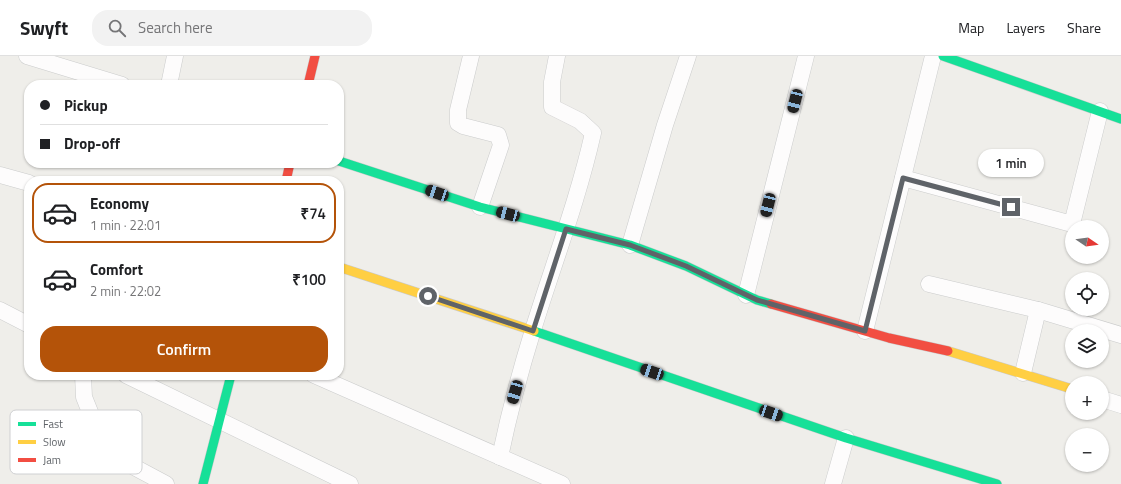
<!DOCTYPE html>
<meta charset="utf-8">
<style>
body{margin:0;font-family:"Titillium Web",sans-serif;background:#f2f2f2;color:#202124;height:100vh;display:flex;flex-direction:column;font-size:15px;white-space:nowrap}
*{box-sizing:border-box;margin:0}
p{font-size:13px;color:#757577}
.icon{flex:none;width:22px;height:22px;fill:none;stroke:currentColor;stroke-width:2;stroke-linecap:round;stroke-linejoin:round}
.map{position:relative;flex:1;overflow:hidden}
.drawer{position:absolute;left:24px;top:120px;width:320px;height:204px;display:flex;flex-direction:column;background:#fff;border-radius:16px;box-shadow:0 1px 3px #0004}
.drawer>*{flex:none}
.guide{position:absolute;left:24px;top:24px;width:320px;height:88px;border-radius:16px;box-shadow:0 1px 3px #0004;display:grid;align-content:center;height:88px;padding:0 16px;background:#fff}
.needle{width:26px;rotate:103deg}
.buttons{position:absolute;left:1065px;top:164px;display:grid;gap:8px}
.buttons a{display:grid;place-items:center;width:44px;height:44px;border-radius:50%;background:#fff;box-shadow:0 1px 3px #0004;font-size:20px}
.end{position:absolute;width:18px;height:18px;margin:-9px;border:5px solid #5f6368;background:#fff;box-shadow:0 0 0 2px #fff}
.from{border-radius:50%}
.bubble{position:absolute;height:28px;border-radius:14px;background:#fff;box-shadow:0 1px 3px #0004;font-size:13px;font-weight:600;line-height:28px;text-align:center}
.car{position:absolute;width:12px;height:24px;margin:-12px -6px;border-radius:5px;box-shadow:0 0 3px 1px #0007;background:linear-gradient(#222 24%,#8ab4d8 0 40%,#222 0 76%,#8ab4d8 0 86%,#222 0)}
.guide b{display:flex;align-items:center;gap:14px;height:38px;font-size:15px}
.guide b+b{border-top:1px solid #e0e0e0}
.guide i{width:10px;height:10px;background:#202124}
ul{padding:7px 0 0;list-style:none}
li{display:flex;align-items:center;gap:12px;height:60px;margin:0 8px 6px;padding:0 8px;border:2px solid transparent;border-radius:16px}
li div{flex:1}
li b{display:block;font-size:15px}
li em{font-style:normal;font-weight:600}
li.active{border-color:#b45309}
li>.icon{width:36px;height:36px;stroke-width:1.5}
.button{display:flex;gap:8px;margin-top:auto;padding:8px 16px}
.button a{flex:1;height:46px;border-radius:16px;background:#b45309;color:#fff;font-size:16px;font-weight:600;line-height:46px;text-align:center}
header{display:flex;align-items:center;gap:24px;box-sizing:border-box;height:56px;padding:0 20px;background:#fff;border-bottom:1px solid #e0e0e0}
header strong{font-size:19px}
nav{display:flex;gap:22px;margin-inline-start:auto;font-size:14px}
.search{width:280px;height:36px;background:#f2f2f2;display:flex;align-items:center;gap:10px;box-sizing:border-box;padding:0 14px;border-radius:16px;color:#757577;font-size:15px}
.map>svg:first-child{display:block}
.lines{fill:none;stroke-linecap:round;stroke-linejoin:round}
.street-casing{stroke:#cbcccc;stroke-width:17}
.fast-casing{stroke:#cacacb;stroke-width:10}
.slow-casing{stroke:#cacacb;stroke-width:10}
.jam-casing{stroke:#cacacb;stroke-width:10}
.street{stroke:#fdfcfc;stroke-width:16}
.fast{stroke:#16e098;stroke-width:9}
.slow{stroke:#ffcf43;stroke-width:9}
.jam{stroke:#f24e42;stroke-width:9}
.route{stroke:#5f6368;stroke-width:5}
.key{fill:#fff;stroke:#cfd0d2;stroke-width:1}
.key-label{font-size:11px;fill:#5f6368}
</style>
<header>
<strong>Swyft</strong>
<div class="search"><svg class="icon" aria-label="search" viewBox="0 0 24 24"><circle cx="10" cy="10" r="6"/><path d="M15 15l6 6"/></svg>Search here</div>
<nav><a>Map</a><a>Layers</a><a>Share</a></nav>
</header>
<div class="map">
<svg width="1121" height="428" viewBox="0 0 1121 428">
<rect width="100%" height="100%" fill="#efeeea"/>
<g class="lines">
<g class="street-casing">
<g id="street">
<polyline points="27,0 122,29"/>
<polyline points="471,0 458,54 458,67 463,70 498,79 501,89 480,151"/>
<polyline points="169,29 175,0"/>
<polyline points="0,119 29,127"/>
<polyline points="903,122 1072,168 1100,55"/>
<polyline points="630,189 665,69 688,0"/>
<polyline points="929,228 1038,254 1121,279"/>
<polyline points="746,239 806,0"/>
<polyline points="0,254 29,269"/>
<polyline points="865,275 933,0"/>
<polyline points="1023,317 1038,254"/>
<polyline points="83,319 84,341 106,396 166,428"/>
<polyline points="126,319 350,428"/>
<polyline points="314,319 562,428"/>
<polyline points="1102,343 1121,349"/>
<path d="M500 401C509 358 520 316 533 274 553 209 578 144 593 77L580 65 552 51V26L557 0"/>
<polyline points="833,428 846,382"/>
</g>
</g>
<g class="fast-casing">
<g id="fast">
<polyline points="943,0 1121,63"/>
<polyline points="339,105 480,151 630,189 686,210 757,244 771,248"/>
<polyline points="534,275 846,382 997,428"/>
<polyline points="203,428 231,319"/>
</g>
</g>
<g class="slow-casing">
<g id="slow">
<polyline points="339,211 534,275"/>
<polyline points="948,295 1072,333"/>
</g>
</g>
<g class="jam-casing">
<g id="jam">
<polyline points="308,29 315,0"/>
<polyline points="286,125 290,107"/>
<polyline points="771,248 889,282 948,295"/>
</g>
</g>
<use href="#street" class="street"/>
<use href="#fast" class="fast"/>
<use href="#slow" class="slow"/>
<use href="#jam" class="jam"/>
</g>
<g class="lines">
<polyline class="route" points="428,240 533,275 566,173 630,189 686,210 757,244 865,275 903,122 1011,151"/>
</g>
<rect x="10" y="354" width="132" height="64" rx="6" class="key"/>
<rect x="18" y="366" width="18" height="4" fill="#16e098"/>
<rect x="18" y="384" width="18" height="4" fill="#ffcf43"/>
<rect x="18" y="402" width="18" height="4" fill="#f24e42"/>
<g class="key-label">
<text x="43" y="372">Fast</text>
<text x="43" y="390">Slow</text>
<text x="43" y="408">Jam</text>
</g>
</svg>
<div class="buttons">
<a><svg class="needle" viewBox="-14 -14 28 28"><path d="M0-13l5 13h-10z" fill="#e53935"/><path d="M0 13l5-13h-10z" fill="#757577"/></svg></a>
<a><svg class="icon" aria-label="locate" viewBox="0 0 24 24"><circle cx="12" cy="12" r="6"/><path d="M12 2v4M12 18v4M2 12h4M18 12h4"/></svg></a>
<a><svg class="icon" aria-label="layers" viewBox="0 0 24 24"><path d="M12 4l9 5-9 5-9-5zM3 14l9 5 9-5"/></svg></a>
<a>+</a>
<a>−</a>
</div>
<i class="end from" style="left:428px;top:240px"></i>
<i class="end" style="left:1011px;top:151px"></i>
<div class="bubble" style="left:978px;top:93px;width:66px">1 min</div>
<i class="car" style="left:795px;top:45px;rotate:194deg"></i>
<i class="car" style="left:437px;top:137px;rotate:289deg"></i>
<i class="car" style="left:768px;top:149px;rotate:194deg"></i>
<i class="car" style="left:508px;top:158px;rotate:285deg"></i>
<i class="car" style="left:652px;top:316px;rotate:289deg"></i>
<i class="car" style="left:515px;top:336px;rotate:196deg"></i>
<i class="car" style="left:771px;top:357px;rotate:109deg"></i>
<div class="guide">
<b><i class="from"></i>Pickup</b>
<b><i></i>Drop-off</b>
</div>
<section class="drawer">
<ul>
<li class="active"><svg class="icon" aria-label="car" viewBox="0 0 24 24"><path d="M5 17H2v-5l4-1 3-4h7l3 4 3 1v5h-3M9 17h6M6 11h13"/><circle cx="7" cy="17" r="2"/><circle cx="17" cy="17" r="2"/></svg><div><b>Economy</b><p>1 min · 22:01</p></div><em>₹74</em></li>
<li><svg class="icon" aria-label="car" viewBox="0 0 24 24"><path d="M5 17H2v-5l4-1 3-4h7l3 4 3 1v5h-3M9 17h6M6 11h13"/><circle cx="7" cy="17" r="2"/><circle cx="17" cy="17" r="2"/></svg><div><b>Comfort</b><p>2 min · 22:02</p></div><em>₹100</em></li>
</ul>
<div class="button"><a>Confirm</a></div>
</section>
</div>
